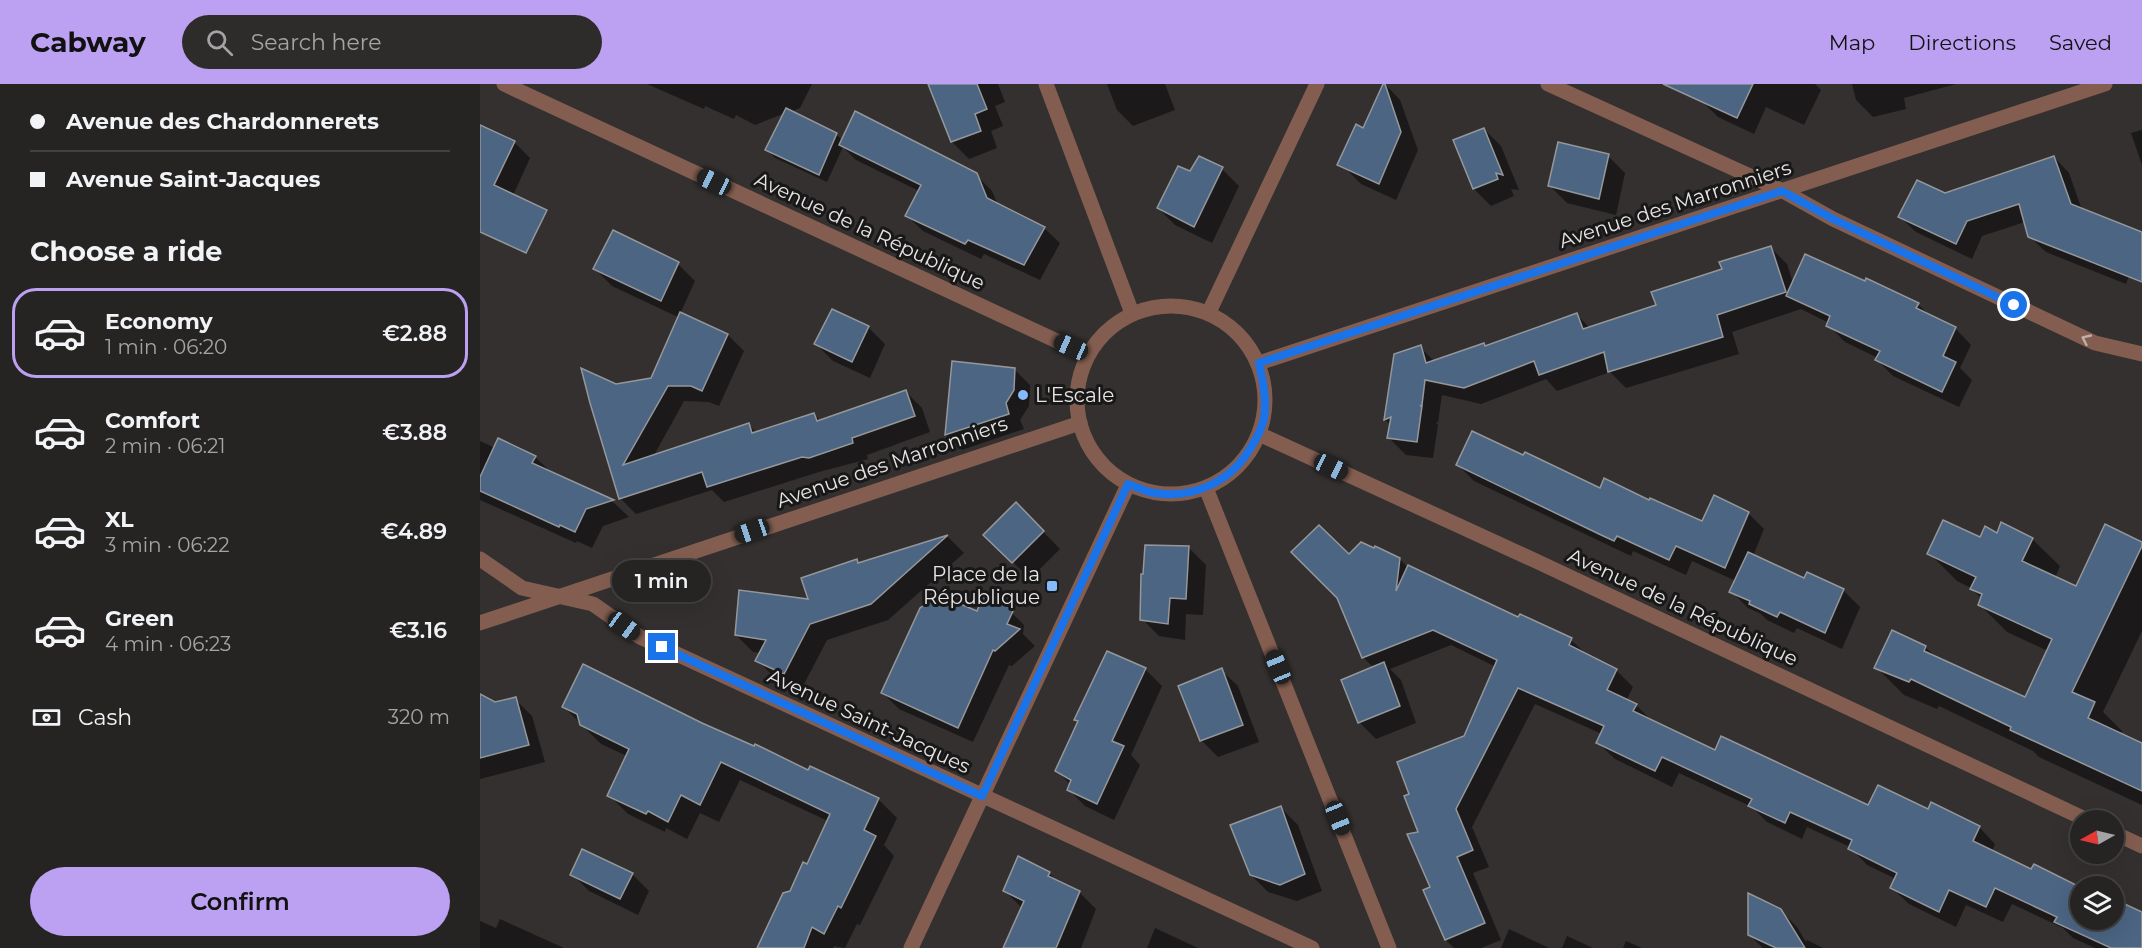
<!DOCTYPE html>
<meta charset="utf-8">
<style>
body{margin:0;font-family:Montserrat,sans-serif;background:#2e2c2b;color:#f1f3f6;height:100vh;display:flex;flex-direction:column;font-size:22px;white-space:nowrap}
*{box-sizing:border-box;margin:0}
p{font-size:20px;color:#a4a4a6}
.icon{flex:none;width:33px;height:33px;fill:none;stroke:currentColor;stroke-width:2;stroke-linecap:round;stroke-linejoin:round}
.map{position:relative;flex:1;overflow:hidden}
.side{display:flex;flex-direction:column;background:#262423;width:480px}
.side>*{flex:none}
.guide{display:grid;align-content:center;height:132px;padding:0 30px;background:#262423}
.needle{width:39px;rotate:262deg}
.controls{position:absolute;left:1590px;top:726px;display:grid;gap:12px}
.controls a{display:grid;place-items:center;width:54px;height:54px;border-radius:50%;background:#262423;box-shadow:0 6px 24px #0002,0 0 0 2px #424141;font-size:30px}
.end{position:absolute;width:27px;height:27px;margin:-14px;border:8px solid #1a73e8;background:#fff;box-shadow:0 0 0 3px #fff}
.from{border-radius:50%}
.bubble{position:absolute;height:42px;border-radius:21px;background:#262423;box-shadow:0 6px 24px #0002,0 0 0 2px #424141;font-size:20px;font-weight:600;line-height:42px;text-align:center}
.car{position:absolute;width:18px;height:36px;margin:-18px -9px;border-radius:8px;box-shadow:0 0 4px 2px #0007;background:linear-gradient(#222 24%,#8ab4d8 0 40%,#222 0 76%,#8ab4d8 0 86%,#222 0)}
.guide b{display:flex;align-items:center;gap:21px;height:57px;font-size:22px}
.guide b+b{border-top:2px solid #424141}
.guide i{width:15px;height:15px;background:#f1f3f6}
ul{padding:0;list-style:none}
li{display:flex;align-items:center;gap:18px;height:90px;margin:0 12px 9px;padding:0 18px;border:3px solid transparent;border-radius:24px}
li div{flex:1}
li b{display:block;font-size:22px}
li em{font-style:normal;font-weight:600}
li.on{border-color:#bca0f2}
li>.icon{width:54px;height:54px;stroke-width:1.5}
h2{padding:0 30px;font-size:27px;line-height:72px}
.pay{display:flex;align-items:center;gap:15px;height:66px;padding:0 30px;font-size:22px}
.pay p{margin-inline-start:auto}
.button{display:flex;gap:12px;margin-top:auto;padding:12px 30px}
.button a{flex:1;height:69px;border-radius:36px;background:#bca0f2;color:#111;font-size:24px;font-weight:600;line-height:69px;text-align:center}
header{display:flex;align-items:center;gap:36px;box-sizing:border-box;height:84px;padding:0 30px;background:#bca0f2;color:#111}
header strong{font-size:28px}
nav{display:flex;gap:33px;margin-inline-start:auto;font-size:21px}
.search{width:420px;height:54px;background:#2e2c2b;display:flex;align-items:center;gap:15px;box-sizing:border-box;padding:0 21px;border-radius:33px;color:#a4a4a6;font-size:22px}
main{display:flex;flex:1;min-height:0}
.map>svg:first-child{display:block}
.shadow{fill:#0007}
.building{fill:#4b6583;stroke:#95979a;stroke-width:1.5}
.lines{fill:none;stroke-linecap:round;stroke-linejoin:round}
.street{stroke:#835e50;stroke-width:15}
.oneway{stroke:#bfafa9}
.route{stroke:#1a73e8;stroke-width:8}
.poi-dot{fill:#85bbfb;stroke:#191818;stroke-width:2}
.labels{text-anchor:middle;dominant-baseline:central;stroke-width:6;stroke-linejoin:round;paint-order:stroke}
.street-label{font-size:20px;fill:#e7e5e4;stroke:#191818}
.poi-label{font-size:20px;fill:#e7e5e4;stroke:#191818;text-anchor:start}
</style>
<header>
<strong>Cabway</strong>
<div class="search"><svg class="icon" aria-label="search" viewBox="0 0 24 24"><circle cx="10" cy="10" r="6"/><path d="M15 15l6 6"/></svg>Search here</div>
<nav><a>Map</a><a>Directions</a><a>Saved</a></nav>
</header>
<main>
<section class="side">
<div class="guide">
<b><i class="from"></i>Avenue des Chardonnerets</b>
<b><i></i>Avenue Saint-Jacques</b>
</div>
<h2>Choose a ride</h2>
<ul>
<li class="on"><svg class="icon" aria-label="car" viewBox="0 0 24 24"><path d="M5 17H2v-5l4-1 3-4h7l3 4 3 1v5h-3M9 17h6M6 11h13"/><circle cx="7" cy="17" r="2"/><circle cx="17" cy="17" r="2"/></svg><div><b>Economy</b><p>1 min · 06:20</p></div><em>€2.88</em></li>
<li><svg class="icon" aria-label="car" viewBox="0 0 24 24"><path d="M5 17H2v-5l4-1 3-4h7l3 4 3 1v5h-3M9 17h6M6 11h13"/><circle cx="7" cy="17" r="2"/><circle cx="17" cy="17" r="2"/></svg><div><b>Comfort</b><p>2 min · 06:21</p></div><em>€3.88</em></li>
<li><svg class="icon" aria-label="car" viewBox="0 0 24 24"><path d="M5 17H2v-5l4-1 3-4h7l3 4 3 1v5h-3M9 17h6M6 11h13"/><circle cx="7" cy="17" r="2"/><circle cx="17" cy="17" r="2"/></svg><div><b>XL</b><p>3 min · 06:22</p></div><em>€4.89</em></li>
<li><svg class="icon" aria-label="car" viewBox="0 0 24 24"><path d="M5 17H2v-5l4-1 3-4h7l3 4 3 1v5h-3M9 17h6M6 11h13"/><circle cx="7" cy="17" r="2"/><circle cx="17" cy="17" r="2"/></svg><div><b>Green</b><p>4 min · 06:23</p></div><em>€3.16</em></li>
</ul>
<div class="pay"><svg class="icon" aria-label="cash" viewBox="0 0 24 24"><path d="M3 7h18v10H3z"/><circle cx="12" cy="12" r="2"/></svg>Cash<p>320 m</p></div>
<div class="button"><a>Confirm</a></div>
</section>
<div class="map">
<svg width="1662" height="864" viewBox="0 0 1662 864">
<rect width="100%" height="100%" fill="#33302f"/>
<g class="shadow">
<polygon points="167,0 332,0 320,24 310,28 356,50 363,57 496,91 512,107 518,121 564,144 580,159 560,196 504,170 501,175 443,147 427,132 439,107 376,76 363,63 347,98 295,74 287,66 305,29 275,41 256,31 254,35 225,22 224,25"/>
<polygon points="450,0 518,0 525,18 515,22 523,42 511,47 517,64 489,75 472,58"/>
<polygon points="627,0 685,0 695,26 653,42 637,26"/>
<polygon points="905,0 920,16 938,66 916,116 881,100 863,82 884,46"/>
<polygon points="1195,0 1335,0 1341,6 1324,41 1286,23 1274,50 1238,33 1222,17"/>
<polygon points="1372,0 1476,0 1424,14 1426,25 1393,33 1376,16"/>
<polygon points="0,43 34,58 50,74 26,127 0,116"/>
<polygon points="1004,45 1021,62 1039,106 1031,105 1034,112 1011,122 994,105 974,57"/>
<polygon points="1662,46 1662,81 1651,49"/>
<polygon points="1128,72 1145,89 1136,131 1087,119 1070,102"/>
<polygon points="1574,73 1589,89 1602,126 1661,159 1646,200 1566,168 1550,153 1545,138 1502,152 1492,175 1436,148 1420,133 1465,110"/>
<polygon points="742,85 759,102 732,159 695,141 678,124 711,89"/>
<polygon points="1290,163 1307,180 1313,199 1438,220 1450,232 1475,244 1491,261 1480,284 1492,296 1479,323 1413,292 1397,276 1398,274 1365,258 1348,241 1349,239 1321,225 1252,248 1259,270 1146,304 1130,288 1077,307 1066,295 1001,320 962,311 958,338 956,339 958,341 953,374 926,371 909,354 911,341 905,336 916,272 940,263 954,277 1006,263 1097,231 1110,244 1178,222"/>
<polygon points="198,180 215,197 200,230 248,251 264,267 239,322 229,318 204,317 173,373 269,341 277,349 334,331 341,337 426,308 442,324 450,348 387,371 388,375 339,388 244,418 232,406 156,430 140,414 136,301 172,296 200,234 132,202 115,185"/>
<polygon points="353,227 388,243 405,260 390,294 353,277 336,260"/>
<polygon points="473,279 535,286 550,301 549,322 540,336 544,345 482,366 467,351"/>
<polygon points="0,357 15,364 55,373 73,390 133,418 149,433 123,442 112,464 97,457 96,459 0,416"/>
<polygon points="978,381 1120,406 1170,418 1223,439 1268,429 1284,445 1273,472 1325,496 1363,506 1380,523 1362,565 1317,544 1314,549 1287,536 1281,530 1268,524 1251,507 1256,497 1212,477 1206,491 1153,467 1151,472 994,397"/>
<polygon points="536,420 580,465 550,495 505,451"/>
<polygon points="1517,451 1552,455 1580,482 1575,494 1597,504 1662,459 1662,547 1623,628 1642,647 1641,651 1662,660 1662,721 1559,673 1553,667 1459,622 1457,625 1424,611 1396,583 1445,563 1457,574 1546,615 1568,567 1527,548 1499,520 1502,515 1491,504 1477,497 1449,469"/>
<polygon points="468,453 484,469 408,536 347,556 321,606 294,593 277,576 281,569 273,568 256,551 330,517 376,477 380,480"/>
<polygon points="709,464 726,481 723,531 706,530 705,556 679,552 662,535"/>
<polygon points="869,472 920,475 928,484 1039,535 1091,556 1108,572 1136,586 1153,603 1146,617 1156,621 1173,638 1235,668 1389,723 1448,727 1499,743 1515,760 1512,768 1552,787 1554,782 1600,804 1600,836 1634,836 1634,817 1662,830 1662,864 1615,864 1593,854 1583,844 1532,820 1523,838 1486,821 1476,843 1429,820 1412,804 1416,795 1387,781 1370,763 1327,743 1322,755 1287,738 1272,723 1199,689 1192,703 1135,675 1118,659 1122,650 1055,620 992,743 1009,783 993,789 1021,856 1001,864 974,864 966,856 940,749 1016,583 971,561 910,585 921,596 936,639 896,655 879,638 894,584 883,573"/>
<polygon points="528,525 544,541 543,550 555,562 532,582 529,581 493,658 419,625 403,609 498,529"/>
<polygon points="628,569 665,585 682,602 651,671 660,681 634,736 605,722 588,705 591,701 577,687 599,639 596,635"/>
<polygon points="741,586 758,602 779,658 738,673 721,656"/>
<polygon points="0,612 15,620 35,615 52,632 65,678 0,695"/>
<polygon points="84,623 221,640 398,715 417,734 404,761 414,772 380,841 377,840 365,864 354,862 353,864 279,864 327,782 348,737 260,696 239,738 220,729 207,755 186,744 185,748 148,730 129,711 147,672 121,660"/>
<polygon points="801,724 818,741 842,807 817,817 788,808 771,791"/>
<polygon points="569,789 578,798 599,808 616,825 601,864 525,864 542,824 525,807"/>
<polygon points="92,790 152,790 169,807 158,831 109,807"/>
<polygon points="1300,826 1317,843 1326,858 1327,856 1343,864 1283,864 1269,851"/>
<polygon points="20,835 84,864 0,864 0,837 16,844"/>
<polygon points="675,844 718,864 667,864"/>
<polygon points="1029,845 1069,864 1021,864"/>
<polygon points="1087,852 1113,864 1082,864"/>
<polygon points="1146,857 1162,864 1143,864"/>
</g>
<g class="building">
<polygon points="448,0 497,0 507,25 495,30 501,47 471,58"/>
<polygon points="903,0 905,0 921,48 899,100 857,81 876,40 883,44"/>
<polygon points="1183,0 1273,0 1257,34"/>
<polygon points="306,24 357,49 339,91 285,66"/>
<polygon points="375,27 497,89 507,114 565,143 544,181 488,156 485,160 425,132 441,101 359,61"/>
<polygon points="0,41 35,57 14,101 67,126 46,169 0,148"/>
<polygon points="1004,44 1023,91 1016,89 1018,95 993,105 973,56"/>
<polygon points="1078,58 1129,70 1119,115 1068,102"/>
<polygon points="719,72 743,83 714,143 677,124 698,82 710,87"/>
<polygon points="1574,72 1591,120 1662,148 1662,198 1548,153 1539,120 1487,137 1476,160 1418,133 1437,96 1465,109"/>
<polygon points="133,146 199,178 181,217 113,185"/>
<polygon points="1291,162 1306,208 1237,231 1243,253 1128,288 1124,268 1059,291 1054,277 984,304 945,296 942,321 940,322 942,322 937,358 907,354 911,333 904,336 914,270 941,261 946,279 1004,259 1005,262 1097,229 1103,245 1176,221 1171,208 1242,185 1239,178"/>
<polygon points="1325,170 1385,197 1386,194 1439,219 1436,224 1476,243 1463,272 1476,278 1462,308 1395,276 1400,267 1346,242 1350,232 1306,212"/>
<polygon points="352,225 389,242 372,278 334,260"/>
<polygon points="200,228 248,250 222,307 211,302 188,302 143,381 269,339 272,349 334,329 337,337 426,306 435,332 372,354 373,359 329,374 322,373 227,403 222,388 139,415 110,319 101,284 136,300 171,294"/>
<polygon points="472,277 535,284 534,306 526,319 529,330 465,351"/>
<polygon points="992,347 1043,371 1045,368 1120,404 1124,394 1169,416 1170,414 1222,437 1234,411 1269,428 1245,484 1196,462 1189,476 1137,452 1134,457 1119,450 976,381"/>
<polygon points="18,354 56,372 52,379 134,416 106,425 95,448 80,441 79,443 0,407 0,393"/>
<polygon points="536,418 564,447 532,479 503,451"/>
<polygon points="1463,436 1500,453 1505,442 1517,449 1521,438 1553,454 1542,477 1596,502 1625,440 1662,458 1662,462 1592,608 1615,618 1608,634 1662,659 1662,707 1530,646 1531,643 1431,595 1429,598 1394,584 1412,546 1446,562 1444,567 1545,613 1572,555 1498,521 1502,510 1490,505 1496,493 1447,470"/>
<polygon points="839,441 869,470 881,458 894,464 895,462 920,474 916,507 928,481 1038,533 1040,530 1092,554 1089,561 1137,585 1127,606 1157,620 1153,627 1235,666 1241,652 1388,721 1398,701 1448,725 1451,718 1500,742 1493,757 1551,785 1554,780 1600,803 1600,836 1634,836 1634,815 1662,828 1662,864 1631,864 1574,838 1577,833 1515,804 1506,823 1469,806 1459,828 1410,804 1417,789 1368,765 1372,756 1310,728 1305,739 1268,722 1272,715 1182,673 1175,687 1116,659 1124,642 1038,604 976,725 993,766 977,773 1005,839 965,856 943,806 950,803 927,750 938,748 924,712 929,710 917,678 984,652 1017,576 953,546 882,574 857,514 811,468"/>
<polygon points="468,451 391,520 330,540 304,590 275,577 286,556 255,551 259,506 328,515 321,494 377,475 378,479"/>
<polygon points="665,461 709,462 706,515 690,514 688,540 660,536 661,490 663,490"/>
<polygon points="1268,468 1324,494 1327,488 1364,505 1345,549 1300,528 1297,533 1269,520 1270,517 1249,508"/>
<polygon points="459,511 497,527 503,512 534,525 527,540 540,545 515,567 513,566 478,644 401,609 440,524"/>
<polygon points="627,567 666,584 632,657 644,662 617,720 587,706 591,696 575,687 598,637 594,636"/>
<polygon points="904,578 920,622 878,639 861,596"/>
<polygon points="103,580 222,639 274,662 275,660 328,686 330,682 399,714 384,746 396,752 361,824 358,822 344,850 332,843 324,864 277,864 303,809 310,807 323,778 327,780 350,730 241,678 220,721 201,711 188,738 168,727 166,730 127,712 149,665 100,641 97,630 82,623"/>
<polygon points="742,584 763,641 720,657 698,602"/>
<polygon points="0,610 15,618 36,613 49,661 0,674"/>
<polygon points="801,722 825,790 800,801 770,791 750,741"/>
<polygon points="102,765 153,789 140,815 90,791"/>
<polygon points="538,772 570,788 568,792 600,807 576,864 523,864 544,817 523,807"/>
<polygon points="1268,809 1301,825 1325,864 1296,864 1268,851"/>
</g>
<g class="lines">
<g class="street">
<polyline points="24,0 607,271"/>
<polyline points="566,0 652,229"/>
<polyline points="1068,0 1303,107 1353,135 1615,259 1662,270"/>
<circle cx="691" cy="316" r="94"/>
<polyline points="729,228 837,0"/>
<polyline points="779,279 1625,0"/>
<polyline points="779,350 1056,477 1607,736"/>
<polyline points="726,404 909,864"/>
<polyline points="0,475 42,504 113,520 160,553 832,864"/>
<polyline points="0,539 600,339"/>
<polyline points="1634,749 1662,762"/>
<polyline points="431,864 648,401"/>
</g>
</g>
<defs><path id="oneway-chevron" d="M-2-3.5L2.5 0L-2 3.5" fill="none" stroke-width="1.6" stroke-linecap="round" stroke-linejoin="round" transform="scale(1.5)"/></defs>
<use class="oneway" href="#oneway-chevron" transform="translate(1606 255) rotate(-155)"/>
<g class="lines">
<path class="route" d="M182 563 502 712 648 400C657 403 666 408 675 409 714 415 752 397 771 363 777 354 782 344 784 334 787 315 783 298 779 279L1302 107 1353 135 1534 221"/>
</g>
<g class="poi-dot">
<circle cx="543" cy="311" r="6"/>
<rect x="566" y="496" width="12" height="12" rx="3"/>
</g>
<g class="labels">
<g class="street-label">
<text transform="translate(1195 120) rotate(-18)">Avenue des Marronniers</text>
<text transform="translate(390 147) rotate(25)">Avenue de la République</text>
<text transform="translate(412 378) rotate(-19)">Avenue des Marronniers</text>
<text transform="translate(1203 523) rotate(25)">Avenue de la République</text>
<text transform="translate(389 637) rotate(25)">Avenue Saint-Jacques</text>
</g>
<g class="poi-label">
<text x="555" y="311">L'Escale</text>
<text x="560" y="490" text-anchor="end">Place de la<tspan x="560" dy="23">République</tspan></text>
</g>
</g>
</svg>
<div class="controls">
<a><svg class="needle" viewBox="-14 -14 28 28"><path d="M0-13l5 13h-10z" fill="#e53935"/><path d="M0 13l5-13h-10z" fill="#a4a4a6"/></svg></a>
<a><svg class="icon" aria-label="layers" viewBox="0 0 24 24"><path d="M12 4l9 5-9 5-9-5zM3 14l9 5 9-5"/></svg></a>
</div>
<i class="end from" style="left:1534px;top:221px"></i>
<i class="end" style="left:182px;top:563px"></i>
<div class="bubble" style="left:132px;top:476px;width:99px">1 min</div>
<i class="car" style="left:234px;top:98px;rotate:295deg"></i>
<i class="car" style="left:591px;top:263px;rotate:294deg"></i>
<i class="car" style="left:851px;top:383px;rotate:115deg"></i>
<i class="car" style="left:272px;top:447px;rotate:251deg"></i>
<i class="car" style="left:144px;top:542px;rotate:126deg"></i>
<i class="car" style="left:798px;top:583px;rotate:338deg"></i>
<i class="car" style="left:858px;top:734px;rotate:158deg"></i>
</div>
</main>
